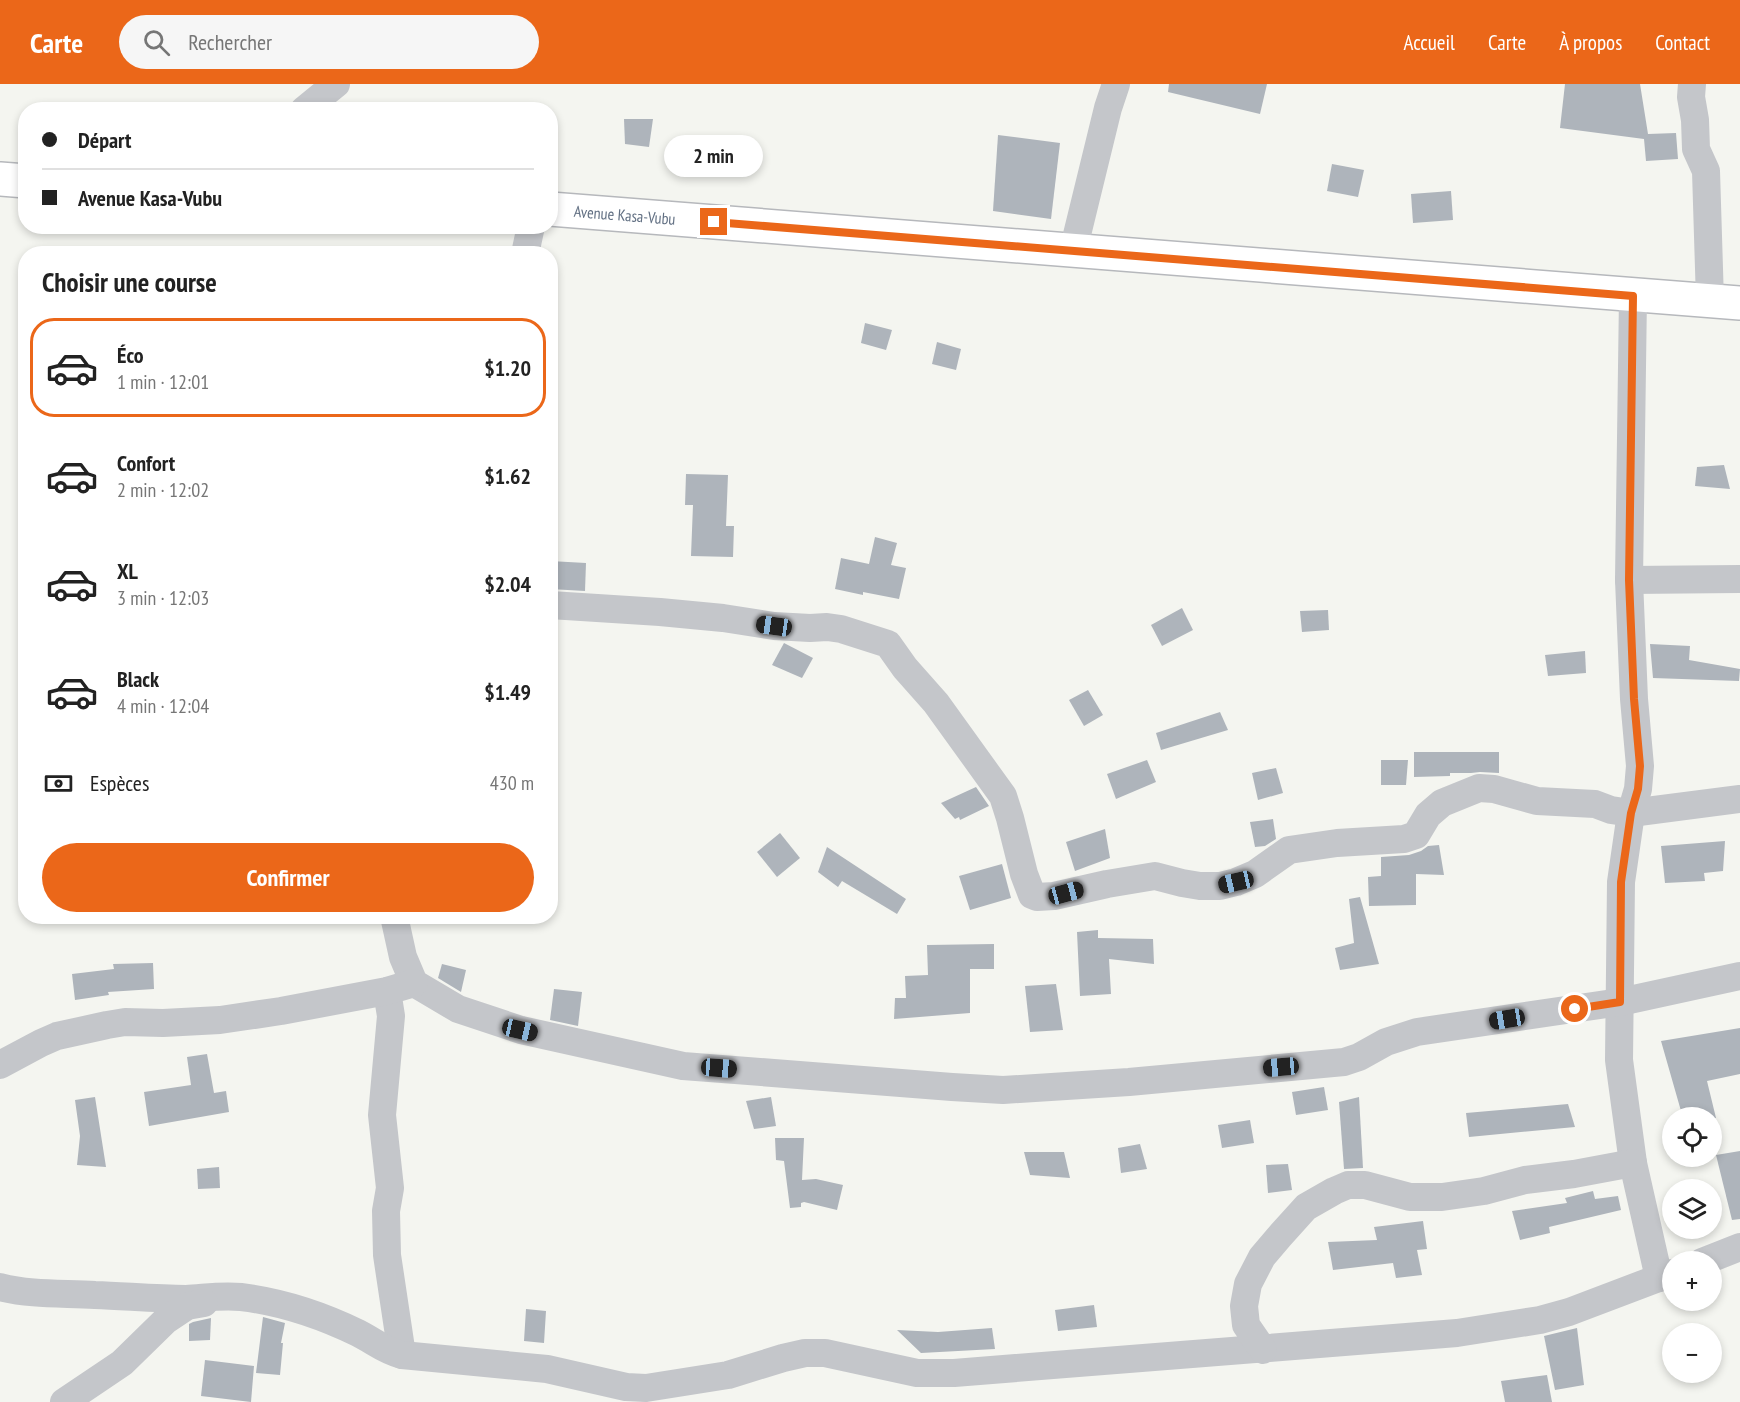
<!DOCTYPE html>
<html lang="fr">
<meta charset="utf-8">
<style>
body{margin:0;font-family:"PT Sans Narrow",sans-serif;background:#f6f6f6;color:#222;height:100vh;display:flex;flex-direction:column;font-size:22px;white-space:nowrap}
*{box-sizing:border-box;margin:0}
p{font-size:20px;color:#767676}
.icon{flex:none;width:33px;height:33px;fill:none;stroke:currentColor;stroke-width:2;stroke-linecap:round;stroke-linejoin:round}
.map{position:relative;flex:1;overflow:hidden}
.sheet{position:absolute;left:18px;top:162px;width:540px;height:678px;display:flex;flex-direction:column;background:#fff;border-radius:24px;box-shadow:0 3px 9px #0003}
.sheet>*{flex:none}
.guide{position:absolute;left:18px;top:18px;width:540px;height:132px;border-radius:24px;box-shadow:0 3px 9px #0003;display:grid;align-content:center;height:132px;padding:0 24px;background:#fff}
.fabs{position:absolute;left:1662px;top:1023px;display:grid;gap:12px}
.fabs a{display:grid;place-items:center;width:60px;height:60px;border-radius:50%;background:#fff;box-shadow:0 3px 9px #0003;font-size:30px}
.end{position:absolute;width:27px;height:27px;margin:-14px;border:8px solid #eb6719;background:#fff;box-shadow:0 0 0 3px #fff}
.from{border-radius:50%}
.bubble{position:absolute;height:42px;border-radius:21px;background:#fff;box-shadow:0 3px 9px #0003;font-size:20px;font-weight:600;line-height:42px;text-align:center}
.car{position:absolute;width:18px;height:36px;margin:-18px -9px;border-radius:8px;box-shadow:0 0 4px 2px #0007;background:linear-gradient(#222 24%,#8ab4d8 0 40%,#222 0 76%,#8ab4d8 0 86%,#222 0)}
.guide b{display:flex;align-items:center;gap:21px;height:57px;font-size:22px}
.guide b+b{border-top:2px solid #e0e0e0}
.guide i{width:15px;height:15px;background:#222}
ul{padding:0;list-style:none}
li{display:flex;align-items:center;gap:18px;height:99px;margin:0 12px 9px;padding:0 12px;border:3px solid transparent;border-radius:24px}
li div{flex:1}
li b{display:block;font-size:22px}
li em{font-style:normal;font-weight:600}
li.current{border-color:#eb6719}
li>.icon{width:54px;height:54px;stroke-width:1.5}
h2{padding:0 24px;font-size:27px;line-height:72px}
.pay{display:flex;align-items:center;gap:15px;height:66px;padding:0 24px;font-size:22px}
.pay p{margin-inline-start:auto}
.primary-button{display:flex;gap:12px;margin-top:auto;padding:12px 24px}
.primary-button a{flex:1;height:69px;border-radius:36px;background:#eb6719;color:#fff;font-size:24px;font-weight:600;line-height:69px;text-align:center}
header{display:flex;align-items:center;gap:36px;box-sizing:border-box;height:84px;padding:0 30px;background:#eb6719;color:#fff}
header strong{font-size:28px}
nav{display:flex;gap:33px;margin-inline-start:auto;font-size:21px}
.search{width:420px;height:54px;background:#f6f6f6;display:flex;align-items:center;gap:15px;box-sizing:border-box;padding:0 21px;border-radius:33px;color:#767676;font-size:22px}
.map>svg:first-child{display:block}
.building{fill:#aeb4bb}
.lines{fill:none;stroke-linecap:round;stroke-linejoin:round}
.highway-casing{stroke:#b6b8bc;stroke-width:36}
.street{stroke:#c4c6ca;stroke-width:28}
.highway{stroke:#fff;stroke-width:33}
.route{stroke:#eb6719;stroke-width:8}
.labels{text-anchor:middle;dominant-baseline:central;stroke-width:6;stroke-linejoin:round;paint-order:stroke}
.street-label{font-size:16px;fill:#627083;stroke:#fff}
</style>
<header>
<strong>Carte</strong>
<div class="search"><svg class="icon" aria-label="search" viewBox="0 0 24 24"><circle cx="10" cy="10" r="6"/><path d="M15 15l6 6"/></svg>Rechercher</div>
<nav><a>Accueil</a><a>Carte</a><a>À propos</a><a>Contact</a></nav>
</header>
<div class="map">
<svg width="1740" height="1318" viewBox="0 0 1740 1318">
<rect width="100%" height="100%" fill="#f4f5f0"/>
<g class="building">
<polygon points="1169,0 1267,0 1260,30 1168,8"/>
<polygon points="1565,0 1640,0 1648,50 1676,49 1678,75 1646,77 1644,55 1560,44"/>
<polygon points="624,35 653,35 649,63 625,60"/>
<polygon points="998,51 1060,59 1051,135 993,127"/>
<polygon points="1332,80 1364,86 1358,113 1327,107"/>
<polygon points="1451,107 1453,136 1413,139 1411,110"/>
<polygon points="865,239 892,246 886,266 861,259"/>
<polygon points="937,258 961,265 956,286 932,280"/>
<polygon points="1724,381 1730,405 1695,402 1697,383"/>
<polygon points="686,390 728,391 726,442 734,442 733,473 691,472 693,421 685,421"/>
<polygon points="875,453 897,459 891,481 906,484 899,515 863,508 863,511 835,505 841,474 869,480"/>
<polygon points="550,477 586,479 585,507 550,505"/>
<polygon points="1182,524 1193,546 1162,562 1151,541"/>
<polygon points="1328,526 1329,546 1302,548 1300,527"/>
<polygon points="784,559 813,574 802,594 772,581"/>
<polygon points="1650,560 1690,562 1689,576 1740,585 1739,597 1653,594"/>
<polygon points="1585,567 1586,589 1548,592 1545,571"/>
<polygon points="1088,606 1103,631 1084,642 1069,616"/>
<polygon points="1220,628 1228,646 1161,666 1156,649"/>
<polygon points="1414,668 1499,668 1499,689 1480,688 1471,689 1450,689 1450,692 1414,693"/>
<polygon points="1147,676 1156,698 1116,715 1107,690"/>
<polygon points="1381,676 1408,676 1406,701 1381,701"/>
<polygon points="1276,684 1283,709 1258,716 1252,689"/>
<polygon points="976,703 989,722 960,736 959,733 955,735 941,719"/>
<polygon points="1273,735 1276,755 1265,762 1255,763 1250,738"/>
<polygon points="1105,745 1110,774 1075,787 1066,758"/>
<polygon points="780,749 800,774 777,793 757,768"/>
<polygon points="1725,757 1723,787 1704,789 1705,797 1665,799 1661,762"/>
<polygon points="1439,761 1444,791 1416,790 1416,821 1369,822 1368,793 1381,792 1381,773 1409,771 1421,767 1428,762"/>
<polygon points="827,763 906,815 897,830 842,797 838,803 818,788"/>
<polygon points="1002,780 1011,814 970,826 959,792"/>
<polygon points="1360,813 1379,880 1340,886 1335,864 1354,859 1349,815"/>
<polygon points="1098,846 1098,854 1153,855 1154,880 1109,875 1111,910 1080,912 1077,848"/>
<polygon points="994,860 994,885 970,885 970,929 894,935 895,914 906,914 905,892 928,891 927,861"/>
<polygon points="153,879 154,905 108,908 109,911 75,916 72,890 114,885 113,880"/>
<polygon points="442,880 466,886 461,908 438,894"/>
<polygon points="1056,900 1063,946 1030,948 1025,902"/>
<polygon points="554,905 582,908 578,942 550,936"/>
<polygon points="1740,944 1740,990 1707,997 1716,1034 1683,1034 1661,957"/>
<polygon points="207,970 214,1009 226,1007 229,1028 149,1042 144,1008 191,1001 187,973"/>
<polygon points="1324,1003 1328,1026 1296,1031 1292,1008"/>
<polygon points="95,1013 106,1083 77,1081 80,1052 75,1016"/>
<polygon points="771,1013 776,1042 754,1045 746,1017"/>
<polygon points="1359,1013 1363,1084 1344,1085 1339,1018"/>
<polygon points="1568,1020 1575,1043 1469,1053 1466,1029"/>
<polygon points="1250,1036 1254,1059 1222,1064 1218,1041"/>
<polygon points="775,1054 804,1054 802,1096 816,1095 843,1101 837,1126 804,1118 801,1119 801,1123 790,1124 784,1077 776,1076"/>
<polygon points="1140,1060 1147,1085 1121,1089 1118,1064"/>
<polygon points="1740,1067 1740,1135 1732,1136 1716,1071"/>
<polygon points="1024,1068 1064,1068 1070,1094 1030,1091"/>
<polygon points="1288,1080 1292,1106 1268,1109 1266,1081"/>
<polygon points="219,1083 220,1104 198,1105 197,1085"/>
<polygon points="1593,1107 1595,1115 1618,1112 1621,1126 1549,1143 1550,1149 1520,1156 1512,1127 1567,1119 1565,1114"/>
<polygon points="1423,1137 1427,1165 1417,1166 1422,1191 1396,1194 1393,1179 1333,1186 1328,1158 1377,1156 1374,1143"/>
<polygon points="1094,1221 1097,1243 1058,1247 1055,1226"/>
<polygon points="526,1225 546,1227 544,1259 524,1257"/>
<polygon points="263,1233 285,1239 281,1259 283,1259 280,1291 256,1289"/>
<polygon points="211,1234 210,1256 189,1257 189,1240 193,1238"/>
<polygon points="992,1244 995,1265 921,1269 897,1246 938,1248"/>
<polygon points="1577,1244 1584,1301 1555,1306 1544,1252"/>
<polygon points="205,1276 254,1282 251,1318 201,1312"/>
<polygon points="1547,1291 1552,1318 1505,1318 1501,1297"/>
</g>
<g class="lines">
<g class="highway-casing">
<g id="highway">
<polyline points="0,95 26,97"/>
<path id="s1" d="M550 125 1740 219"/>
</g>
</g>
<g class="street">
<polyline points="1692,0 1691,13 1695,36 1696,65 1706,87 1710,217"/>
<polyline points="304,26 336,0"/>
<polyline points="1073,167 1108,24 1116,0"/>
<polyline points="525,170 531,142"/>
<polyline points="1633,212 1629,496 1634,615 1640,682 1638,705 1631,729 1621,798 1619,976 1633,1079 1659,1194"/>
<polyline points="1629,496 1740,495"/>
<polyline points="550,521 660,528 723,534 774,542 810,544 827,543 841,545 888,560 905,584 936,619 1003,712 1010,734 1024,790 1032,811 1037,813 1054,812 1107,800 1155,792 1182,799 1200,802 1220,802 1236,798 1255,790 1289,766 1337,759 1404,755 1416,751 1428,731 1442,719 1479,704 1494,705 1537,717 1595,720 1611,726 1631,729 1740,715"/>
<polyline points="394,832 403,873 414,899 458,925 521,946 683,982 952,1003 1003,1006 1129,998 1344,978 1359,973 1386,958 1417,948 1620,918 1740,892"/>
<polyline points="387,907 391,932 382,1031 390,1104 386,1127 387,1171 402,1271"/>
<polyline points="0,981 41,959 57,952 107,941 125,938 163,939 220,936 281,927 387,907 414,899"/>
<polyline points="1702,1178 1740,1163"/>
<path d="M0 1203C31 1211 63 1209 95 1211 125 1212 156 1215 186 1215 205 1214 221 1211 241 1213 282 1218 321 1231 358 1249 374 1257 385 1267 402 1271L547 1285 626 1303 646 1304 728 1291 783 1274 805 1269H825L917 1289H954L1457 1249 1540 1236 1569 1228 1672 1189"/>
<polyline points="1263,1266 1246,1241 1244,1222 1248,1200 1262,1173 1279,1153 1306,1123 1334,1107 1348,1101 1365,1101 1410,1113 1442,1113 1484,1107 1525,1096 1574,1090 1633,1079"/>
<polyline points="64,1318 122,1279 166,1236 187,1222 204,1219"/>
</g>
<use href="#highway" class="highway"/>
</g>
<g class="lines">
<polyline class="route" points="714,138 1633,212 1629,496 1634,615 1640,682 1638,705 1631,729 1621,798 1620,918 1575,925"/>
</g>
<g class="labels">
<g class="street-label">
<text stroke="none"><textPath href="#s1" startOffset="75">Avenue Kasa-Vubu</textPath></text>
</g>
</g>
</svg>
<div class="fabs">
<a><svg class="icon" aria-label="locate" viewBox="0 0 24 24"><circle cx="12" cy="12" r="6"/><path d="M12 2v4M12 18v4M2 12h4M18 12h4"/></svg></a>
<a><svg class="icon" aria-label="layers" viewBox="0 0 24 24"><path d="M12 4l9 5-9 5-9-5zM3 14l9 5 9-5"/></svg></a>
<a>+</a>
<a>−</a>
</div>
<i class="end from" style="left:1575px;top:925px"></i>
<i class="end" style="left:714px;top:138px"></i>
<div class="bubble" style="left:664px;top:51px;width:99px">2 min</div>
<i class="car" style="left:774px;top:542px;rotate:278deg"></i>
<i class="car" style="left:1236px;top:798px;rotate:257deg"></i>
<i class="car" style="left:1066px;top:809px;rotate:75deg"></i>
<i class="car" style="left:1507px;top:935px;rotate:261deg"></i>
<i class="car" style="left:520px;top:946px;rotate:103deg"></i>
<i class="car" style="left:1281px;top:983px;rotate:265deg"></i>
<i class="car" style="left:719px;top:984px;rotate:94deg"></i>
<div class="guide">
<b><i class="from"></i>Départ</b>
<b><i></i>Avenue Kasa-Vubu</b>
</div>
<section class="sheet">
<h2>Choisir une course</h2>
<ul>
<li class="current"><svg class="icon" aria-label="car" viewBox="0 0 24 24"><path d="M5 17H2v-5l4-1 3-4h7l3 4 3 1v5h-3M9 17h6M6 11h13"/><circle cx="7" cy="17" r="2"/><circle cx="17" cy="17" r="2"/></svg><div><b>Éco</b><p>1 min · 12:01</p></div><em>$1.20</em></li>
<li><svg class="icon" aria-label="car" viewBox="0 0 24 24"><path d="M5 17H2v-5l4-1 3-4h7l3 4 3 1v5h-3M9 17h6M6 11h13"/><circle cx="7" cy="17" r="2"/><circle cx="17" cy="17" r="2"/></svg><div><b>Confort</b><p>2 min · 12:02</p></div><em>$1.62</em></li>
<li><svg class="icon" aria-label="car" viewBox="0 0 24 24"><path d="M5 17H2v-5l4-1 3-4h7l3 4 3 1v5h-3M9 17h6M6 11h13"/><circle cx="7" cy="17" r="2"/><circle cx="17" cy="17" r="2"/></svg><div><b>XL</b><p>3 min · 12:03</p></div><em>$2.04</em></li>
<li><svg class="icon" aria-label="car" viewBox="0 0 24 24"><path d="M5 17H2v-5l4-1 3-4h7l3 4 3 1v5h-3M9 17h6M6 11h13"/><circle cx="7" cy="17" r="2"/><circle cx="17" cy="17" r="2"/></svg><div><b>Black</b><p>4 min · 12:04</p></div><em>$1.49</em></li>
</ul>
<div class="pay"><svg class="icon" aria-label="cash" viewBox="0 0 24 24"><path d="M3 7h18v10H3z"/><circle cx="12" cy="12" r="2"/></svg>Espèces<p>430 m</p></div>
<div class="primary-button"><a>Confirmer</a></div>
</section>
</div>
